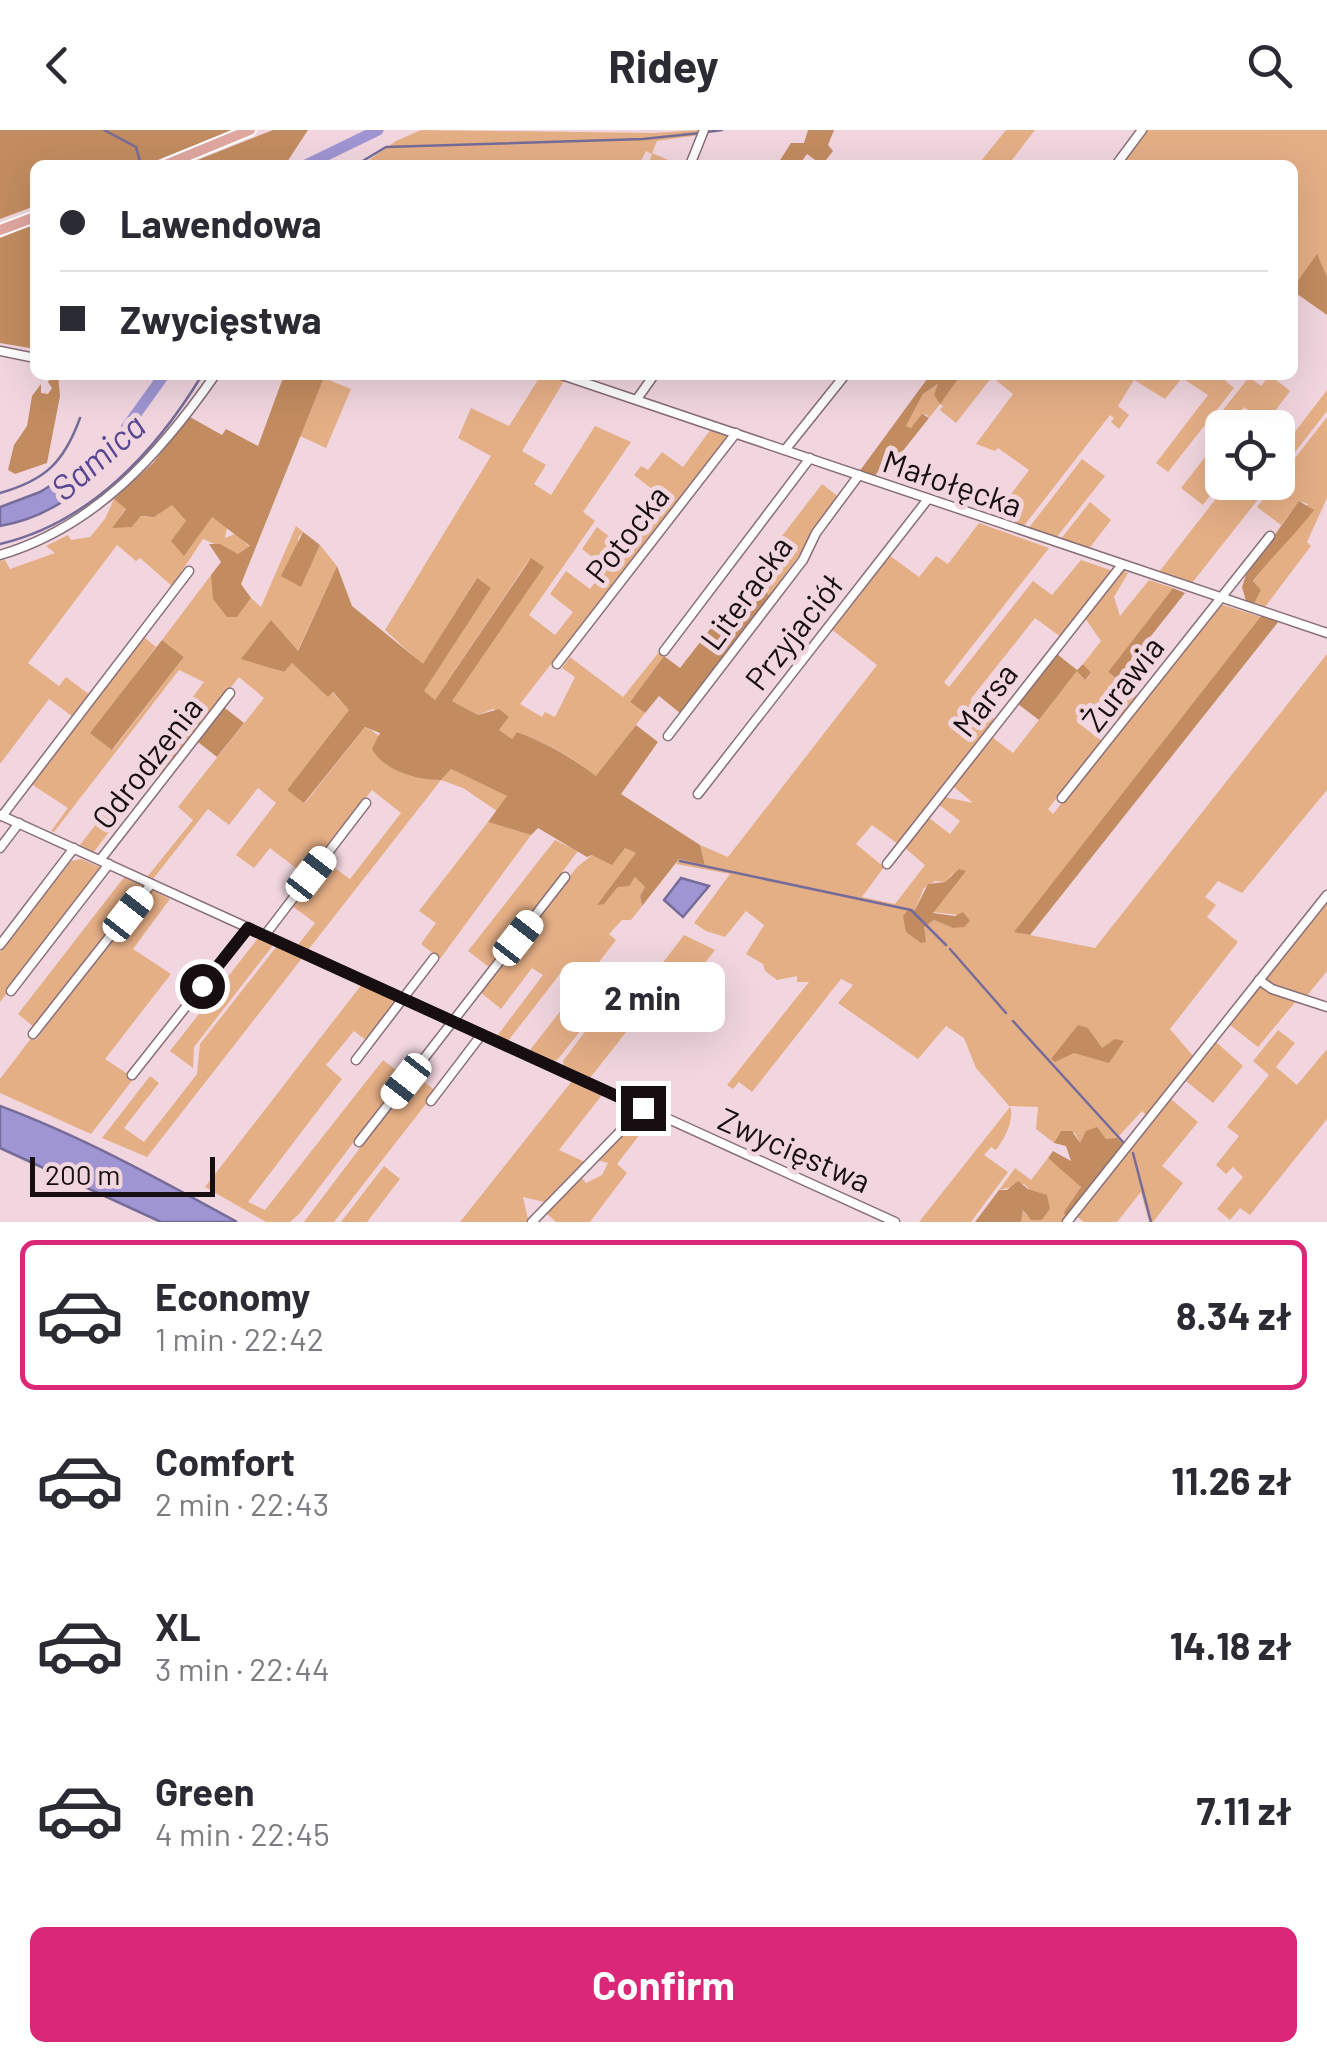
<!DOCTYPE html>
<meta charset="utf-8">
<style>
body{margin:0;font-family:Barlow,sans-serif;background:#f7f7f7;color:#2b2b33;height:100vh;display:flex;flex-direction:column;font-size:38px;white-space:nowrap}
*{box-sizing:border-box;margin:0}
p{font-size:32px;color:#7c7c81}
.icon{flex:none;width:55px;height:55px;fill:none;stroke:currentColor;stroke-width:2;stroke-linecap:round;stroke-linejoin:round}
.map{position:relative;height:1092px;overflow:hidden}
.panel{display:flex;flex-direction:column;background:#fff;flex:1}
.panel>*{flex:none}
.hud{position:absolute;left:30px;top:30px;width:1268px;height:220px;border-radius:15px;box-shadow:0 10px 40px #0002;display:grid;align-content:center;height:220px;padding:0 30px;background:#fff}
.tools{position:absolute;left:1205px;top:280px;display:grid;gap:20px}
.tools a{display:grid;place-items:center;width:90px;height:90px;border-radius:15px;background:#fff;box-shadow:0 10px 40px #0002;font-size:50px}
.scale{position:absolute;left:30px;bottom:25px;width:185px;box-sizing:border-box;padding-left:10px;border:5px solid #170e11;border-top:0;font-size:28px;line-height:35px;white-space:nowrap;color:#170e11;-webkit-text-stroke:8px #f1d6df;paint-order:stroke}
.end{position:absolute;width:45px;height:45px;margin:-22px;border:12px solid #170e11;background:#fff;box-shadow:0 0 0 5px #fff}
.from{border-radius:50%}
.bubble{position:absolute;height:70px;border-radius:15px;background:#fff;box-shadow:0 10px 40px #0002;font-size:32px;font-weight:700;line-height:70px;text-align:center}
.car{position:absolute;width:30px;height:60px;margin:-30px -15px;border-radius:12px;box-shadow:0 0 8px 2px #0007;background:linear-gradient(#fff 24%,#345 0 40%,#fff 0 76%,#345 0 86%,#fff 0)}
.hud b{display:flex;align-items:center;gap:35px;height:95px;font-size:38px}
.hud b+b{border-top:2px solid #e1e1e2}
.hud i{width:25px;height:25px;background:#2b2b33}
ul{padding:18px 0 0;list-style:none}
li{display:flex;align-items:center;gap:30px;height:150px;margin:0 20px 15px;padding:0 10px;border:5px solid transparent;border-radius:15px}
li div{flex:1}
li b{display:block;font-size:38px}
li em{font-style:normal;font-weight:700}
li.active{border-color:#db2777}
li>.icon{width:90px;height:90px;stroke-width:1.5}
.cta{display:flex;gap:20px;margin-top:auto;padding:20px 30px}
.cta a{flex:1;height:115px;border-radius:15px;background:#db2777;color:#fff;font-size:40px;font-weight:700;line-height:115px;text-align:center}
header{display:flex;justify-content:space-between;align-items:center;height:130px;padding:0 30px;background:#fff;font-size:45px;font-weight:700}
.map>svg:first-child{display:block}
.green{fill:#e5af86;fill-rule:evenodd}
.forest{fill:#c38c60}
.water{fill:#9f95d3;stroke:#766c99;stroke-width:2.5}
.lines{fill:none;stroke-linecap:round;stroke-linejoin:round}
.stream{stroke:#766c99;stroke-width:2.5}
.river{stroke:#9f95d3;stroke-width:11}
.minor-casing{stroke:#876e77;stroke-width:11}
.major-casing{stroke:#fff;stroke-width:14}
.minor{stroke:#fff;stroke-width:8}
.major{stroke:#e1a7a1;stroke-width:10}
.route{stroke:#170e11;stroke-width:12}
.labels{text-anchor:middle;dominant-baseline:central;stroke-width:10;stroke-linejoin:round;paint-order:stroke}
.street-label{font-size:32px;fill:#170e11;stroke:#f1d6df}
.water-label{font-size:35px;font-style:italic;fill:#594793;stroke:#f1d6df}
</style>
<header><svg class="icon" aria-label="back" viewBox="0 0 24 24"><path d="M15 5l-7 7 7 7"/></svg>Ridey<svg class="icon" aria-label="search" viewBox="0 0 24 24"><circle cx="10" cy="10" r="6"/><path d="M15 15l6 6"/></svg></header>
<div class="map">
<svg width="1327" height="1092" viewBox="0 0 1327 1092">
<rect width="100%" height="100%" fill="#f1d6df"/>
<g class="green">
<polygon points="421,0 654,3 700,0 700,5 657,11 652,23 680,35 648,35 652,24 646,21 639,35 362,35 396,11"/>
<polygon points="1006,0 1035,0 1008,35 981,31"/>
<polygon points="1144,0 1327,0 1327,147 1322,142 1296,152 1293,150 1292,35 1117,35"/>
<path d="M541 245 564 251 522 321 546 335 534 354 551 365 595 296 631 312 583 382 595 391 529 485 555 505 573 482 550 464 566 441 590 459 606 438 582 419 597 397 623 417 661 366 634 345 641 336 648 340 662 322 683 337 711 299 729 305 520 574 542 587 545 582 555 587 575 547 562 538 570 527 623 567 659 522 664 526 630 572 645 583 596 647C572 626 547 613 517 602L512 609 499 600 509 587 493 579 478 585 452 571 530 428 435 570 423 562 491 458 476 449 423 535 385 500 491 326 458 308 471 278 509 296Z"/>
<polygon points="961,245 1224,245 1222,248 1234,258 1168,342 1156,333 1208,265 1182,248 1165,269 1134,250 1118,276 1129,285 1119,299 1111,292 1114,288 1110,285 1023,397 994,387 1029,340 998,318 995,321 976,314 1013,264 992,247 956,293 940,280 943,276 940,274 929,288 926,284 911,298 906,296 923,264 939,254 934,265 940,273"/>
<polygon points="1270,245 1290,261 1266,293 1244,277 1228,297 1216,289 1249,247 1261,256"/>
<polygon points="324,248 351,259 326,318 300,306"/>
<polygon points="1327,260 1327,281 1278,344 1278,324"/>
<polygon points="1327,287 1327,368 1307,412 1311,416 1265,477 1254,474 1261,460 1253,452 1308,374 1299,371 1281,395 1257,377"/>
<polygon points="1219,309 1222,312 1222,350 1203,375 1181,358"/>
<polygon points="1082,329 1105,346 1056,408 1028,399"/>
<polygon points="1228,353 1271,353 1192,453 1159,442"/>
<polygon points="822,354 840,368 770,466 749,449"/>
<polygon points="114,369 126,378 113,397 132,397 141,386 147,387 172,375 186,391 212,387 227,398 225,408 235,404 250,417 238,424 203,409 172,456 140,428 136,431 117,415 28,533 59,556 66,547 90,565 73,587 49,569 0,634 0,431 5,430 10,439 55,423 46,416 68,405 71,410 90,407 105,389"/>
<polygon points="1090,372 1111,390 1088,420 1060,410"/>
<path d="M979 393 1049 418 944 552 949 557 1033 451 1052 465 1081 430 1113 441 1061 507 1035 488 970 570 995 590 898 714 872 695 856 714 884 737 862 767 895 774 925 735 905 718 928 687 950 704 960 691 938 674 944 667 973 673 953 656 992 607 1013 623 1078 540 1085 550 1091 544 1083 534 1101 511 1085 488 1123 440 1128 443 1114 467 1120 486 1149 450 1173 458 1108 542 1138 566 1120 589 1099 573 1081 595 1102 611 1048 679 1053 684 1220 474 1261 487 1015 802 1095 818 1327 524V660L1242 763 1218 751 1205 767 1216 775 1207 787 1238 812 1170 899 1194 927 1147 986 1142 981 1119 1006 1124 1015 1117 1009 1110 1011 1087 1001 1080 1014 1075 1003 1061 1001 1054 1013 1036 999 1038 977 1010 976C1015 990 1004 1009 996 1020L991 1017 984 1025 1008 1042 971 1092H919L1010 977 976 938 964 908 946 896 918 929 838 873 853 855 841 849 752 962 739 952 733 959 727 955 809 852H797V846L777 850 765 841 763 834 746 824 764 795 746 781 725 807 706 801 694 793 730 744 676 734 679 729 705 735 700 715 728 727 877 535 831 499 889 425 919 447 936 426 948 434ZM954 742 933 782 958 785 953 798 934 790 924 797 923 807 906 802 924 758 935 751 945 752Z"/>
<path d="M296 396 303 402 298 408 301 456 320 415 337 436 297 522 271 491 242 528 283 542 292 533 328 566 332 562 350 580 287 660 305 673 365 597C395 610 404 651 441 650L451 639 508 666 497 681 463 658 441 650 308 820 297 816 315 793 291 775 325 731 350 749 401 683 372 660 305 745 270 718 254 738 236 725 276 673 258 658 229 695 208 679 153 749 147 747 193 690 178 677 264 568 239 547 163 645 156 640 93 723 80 715 204 552 179 540 54 702 51 701 68 678 31 654 144 507 156 517 91 603 113 620 184 527 162 510 211 445 214 459 237 487 251 468 261 477Z"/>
<polygon points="488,692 531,705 440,829 421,814 436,793 419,781"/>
<polygon points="555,710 578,721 490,838 468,821"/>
<polygon points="625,718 637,723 604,774 618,757 635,747 645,757 640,766 642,776 631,790 622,790 609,804 616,810 576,862 568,855 573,847 563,840 508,911 497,906 543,845 532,838 501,879 480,862 577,737 592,725"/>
<polygon points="81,729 102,738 0,872 0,822 71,731"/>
<polygon points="125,746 146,756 34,897 18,884"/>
<polygon points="150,759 170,769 133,819 171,844 105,929 134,948 91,1004 0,963 0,949 32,907 36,910 41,903"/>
<polygon points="1327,772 1327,841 1305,868 1272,857 1265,849"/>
<polygon points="684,805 715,820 685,858 658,839"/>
<polygon points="259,807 273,814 271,818 194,917 193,938 170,921"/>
<polygon points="277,816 303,827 147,1027 102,1008 150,946 159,953 124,998 144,1012 197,944 200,914"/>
<polygon points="362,854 397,873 367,911 354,901 326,935 342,949 248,1072 265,1080 383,930 404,946 299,1084 290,1092 266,1092 205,1057"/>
<polygon points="1259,857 1297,870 1258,917 1230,895"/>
<polygon points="566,874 582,886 590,877 596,881 558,929 554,931 530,920"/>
<polygon points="628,877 641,883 590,948 564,937 563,931 602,879 618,890"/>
<polygon points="1278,900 1295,913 1276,937 1297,955 1327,919 1327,989 1250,1085 1240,1078 1230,1090 1217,1079 1243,1047 1233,1037 1226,1044 1216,1035 1239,1006 1227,997 1269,945 1253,931"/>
<polygon points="1216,912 1243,936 1213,973 1186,951"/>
<polygon points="415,945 436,961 334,1092 304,1092"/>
<polygon points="572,951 602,965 559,1020 587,1033 548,1073 523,1067 528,1089 531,1089 529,1092 460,1092"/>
<polygon points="1171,969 1198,992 1162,1036 1183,1053 1153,1092 1149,1092 1141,1062 1117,1092 1084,1092 1076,1086"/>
<polygon points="641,985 651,990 617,1034 627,1043 590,1092 556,1092 546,1083 581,1047 586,1053 602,1045 608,1033 597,1030"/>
<polygon points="1048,1028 1079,1052 1081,1062 1067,1078 1063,1092 1021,1092 1023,1080 1027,1086 1042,1090 1050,1079 1024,1054 999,1060 1015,1038 1031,1050"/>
<polygon points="384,1036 400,1049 367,1092 341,1092"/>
</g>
<g class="forest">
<polygon points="0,0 233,0 145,35 35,35 35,76 0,89"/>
<polygon points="273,0 308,0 285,35 185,35"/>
<polygon points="808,0 834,0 828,15 833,21 822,35 807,24 799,35 777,35 791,13 804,13"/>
<polygon points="35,94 35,219 0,213 0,108"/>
<polygon points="1317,124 1327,147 1327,185 1293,161 1293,150 1297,152"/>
<polygon points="53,245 58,245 60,266 47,333 15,344 8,340 14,315 27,296 32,266 41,254 41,263 48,264 52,258 48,252"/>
<polygon points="284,245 325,245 241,454 251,468 237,487 227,487 213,469 211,445 221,432 209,414 220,414 238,424 250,416 212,387 184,426 171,411 186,391 172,375 154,387 141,386 132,397 112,398 126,379 114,369 153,333 190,287 222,305 226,299 258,316"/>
<polygon points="930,245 961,245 940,274 934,265 938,254 923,264 906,296 911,298 922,284 929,288 902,322 892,324 873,348 859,342"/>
<path d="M1299 371 1314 380C1295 405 1273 425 1253 451L1261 460 1254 474 1246 471 1242 457 1246 445Z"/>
<polygon points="303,402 320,415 301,457 281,446"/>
<path d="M531 428 544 437 452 571 478 585 499 579 509 587 499 600 512 609 517 602C547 613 571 627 596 646L636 595 658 612 621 664 700 715 705 735 679 729 642 776 640 766 645 757 635 747 629 756 618 757 604 774 597 775 636 723 625 718 612 735 592 725 587 727 538 698 531 705 488 692 507 666 451 639 441 650C417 650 384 641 372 619L380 603 365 597 304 673 287 660 349 580 333 562 328 567 292 533 284 542 241 529 271 490 298 521 337 436 352 476 423 534 477 448 491 458 424 561 435 570Z"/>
<polygon points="749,449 770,466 680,583 659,566 645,583 630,572 664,526 680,538"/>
<polygon points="1173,458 1185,463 1117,549 1108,542"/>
<polygon points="1262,485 1279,491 1030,805 1014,802"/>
<polygon points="162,510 184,527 112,620 90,603"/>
<polygon points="1057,524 1077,540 1083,534 1091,543 1085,550 1077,541 1039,590 1018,574"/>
<polygon points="225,578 244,593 217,627 198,612"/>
<polygon points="959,739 966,741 933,783 955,786 963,782 970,791 964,797 953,798 934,790 924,797 926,812 921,813 906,802 903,786 909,779 915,780 928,754 945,752"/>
<polygon points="1078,895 1088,898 1102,918 1115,909 1124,911 1109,933 1074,923 1055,932 1051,929"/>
<polygon points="1097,997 1106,1009 1117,1008 1124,1015 1066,1088 1064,1082 1081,1057 1048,1028 1053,1021 1071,1031 1066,1016 1054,1013 1061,1001 1072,1001 1080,1013 1086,1001"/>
<polygon points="1018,1051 1028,1059 1047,1065 1050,1079 1042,1090 1031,1090 1023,1080 1021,1092 975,1092 999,1060 1007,1060"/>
</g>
<g class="water">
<path d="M136 287C113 341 59 386 0 396V377L40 362 61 349Z"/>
<polygon points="681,748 709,756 683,787 664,770"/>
<path d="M0 976C83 1007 159 1049 237 1092H161L0 1018Z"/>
</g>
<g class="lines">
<g class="stream">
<polyline points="104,0 136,17 141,35"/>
<polyline points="707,2 722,0"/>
<polyline points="291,35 312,30"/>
<polyline points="356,35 386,17 643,9 700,3"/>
<path d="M0 363C46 350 64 332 80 288"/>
<path d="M0 414C90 393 156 321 202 245"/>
<polyline points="680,731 911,780 946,815"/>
<polyline points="950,819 1006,883"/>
<polyline points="1013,891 1123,1012"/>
<polyline points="1133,1023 1151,1092"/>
</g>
<g class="river">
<polyline points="306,35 378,0"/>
<polyline points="126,298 164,245"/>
</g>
<g class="minor-casing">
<g id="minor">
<polyline points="690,35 704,0"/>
<polyline points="1116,35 1142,0"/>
<polyline points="0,221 35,228"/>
<polyline points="562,245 1327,503"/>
<polyline points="637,269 654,245"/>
<polyline points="785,320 845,245"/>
<path d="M0 425C95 397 160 324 215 245"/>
<polyline points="664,521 810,328"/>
<polyline points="557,534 736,303"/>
<polyline points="668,606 803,430 816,403 859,345"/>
<polyline points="698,664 928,369"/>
<polyline points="1062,668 1270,406"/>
<polyline points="0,685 895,1092"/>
<polyline points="2,686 189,441"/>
<polyline points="0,718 19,693"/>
<polyline points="100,730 230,563"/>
<polyline points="887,734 1121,436"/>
<polyline points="265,805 366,673"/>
<polyline points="0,815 74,718"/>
<polyline points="1259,850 1272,859 1327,877"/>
<polyline points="11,861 109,734"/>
<polyline points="33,904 151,754"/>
<polyline points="356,930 434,828"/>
<polyline points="132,945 248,798"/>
<polyline points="431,971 482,904"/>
<polyline points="359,1012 565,747"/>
<polyline points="532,1092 643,978"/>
<polyline points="1067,1092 1327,765"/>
</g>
</g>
<g class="major-casing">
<g id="major">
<polyline points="165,35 250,0"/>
<polyline points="0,100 35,87"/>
</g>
</g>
<use href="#minor" class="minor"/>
<use href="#major" class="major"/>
</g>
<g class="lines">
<polyline class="route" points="202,856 248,798 643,978"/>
</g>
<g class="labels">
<g class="street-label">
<text transform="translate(953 352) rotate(19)">Małołęcka</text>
<text transform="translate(626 403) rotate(-52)">Potocka</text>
<text transform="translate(745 462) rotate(-54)">Literacka</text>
<text transform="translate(793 501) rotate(-52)">Przyjaciół</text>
<text transform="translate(1122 553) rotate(-52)">Żurawia</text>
<text transform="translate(984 569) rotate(-52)">Marsa</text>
<text transform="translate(146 632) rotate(-52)">Odrodzenia</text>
<text transform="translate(795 1019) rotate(24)">Zwycięstwa</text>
</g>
<g class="water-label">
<text transform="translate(97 326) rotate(-41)">Samica</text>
</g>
</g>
</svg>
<div class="tools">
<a><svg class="icon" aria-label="locate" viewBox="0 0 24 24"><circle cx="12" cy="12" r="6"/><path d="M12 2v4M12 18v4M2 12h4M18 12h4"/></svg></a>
</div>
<div class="scale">200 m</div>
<i class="end from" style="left:202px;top:856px"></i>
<i class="end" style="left:643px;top:978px"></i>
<div class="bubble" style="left:560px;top:832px;width:165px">2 min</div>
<i class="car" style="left:311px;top:744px;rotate:38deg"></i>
<i class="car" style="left:128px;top:784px;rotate:38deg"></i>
<i class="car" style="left:518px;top:808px;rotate:38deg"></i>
<i class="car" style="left:406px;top:951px;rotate:218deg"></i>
<div class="hud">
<b><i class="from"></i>Lawendowa</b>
<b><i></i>Zwycięstwa</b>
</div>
</div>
<section class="panel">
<ul>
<li class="active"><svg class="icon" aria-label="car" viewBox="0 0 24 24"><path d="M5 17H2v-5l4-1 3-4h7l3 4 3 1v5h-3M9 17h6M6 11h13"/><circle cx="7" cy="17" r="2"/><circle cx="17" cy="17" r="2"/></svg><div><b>Economy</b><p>1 min · 22:42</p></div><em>8.34 zł</em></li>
<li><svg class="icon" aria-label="car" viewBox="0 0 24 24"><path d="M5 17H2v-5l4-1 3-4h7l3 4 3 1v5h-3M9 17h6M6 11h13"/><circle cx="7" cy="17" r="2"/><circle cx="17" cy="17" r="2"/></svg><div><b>Comfort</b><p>2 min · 22:43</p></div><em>11.26 zł</em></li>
<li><svg class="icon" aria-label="car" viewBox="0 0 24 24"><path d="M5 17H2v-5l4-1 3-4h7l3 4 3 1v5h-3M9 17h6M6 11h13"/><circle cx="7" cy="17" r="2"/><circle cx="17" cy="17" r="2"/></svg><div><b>XL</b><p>3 min · 22:44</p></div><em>14.18 zł</em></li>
<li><svg class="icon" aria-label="car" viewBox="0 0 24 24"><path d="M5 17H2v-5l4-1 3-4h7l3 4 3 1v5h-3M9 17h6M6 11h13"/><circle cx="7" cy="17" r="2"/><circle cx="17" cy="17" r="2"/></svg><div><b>Green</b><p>4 min · 22:45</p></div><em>7.11 zł</em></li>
</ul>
<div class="cta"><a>Confirm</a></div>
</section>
